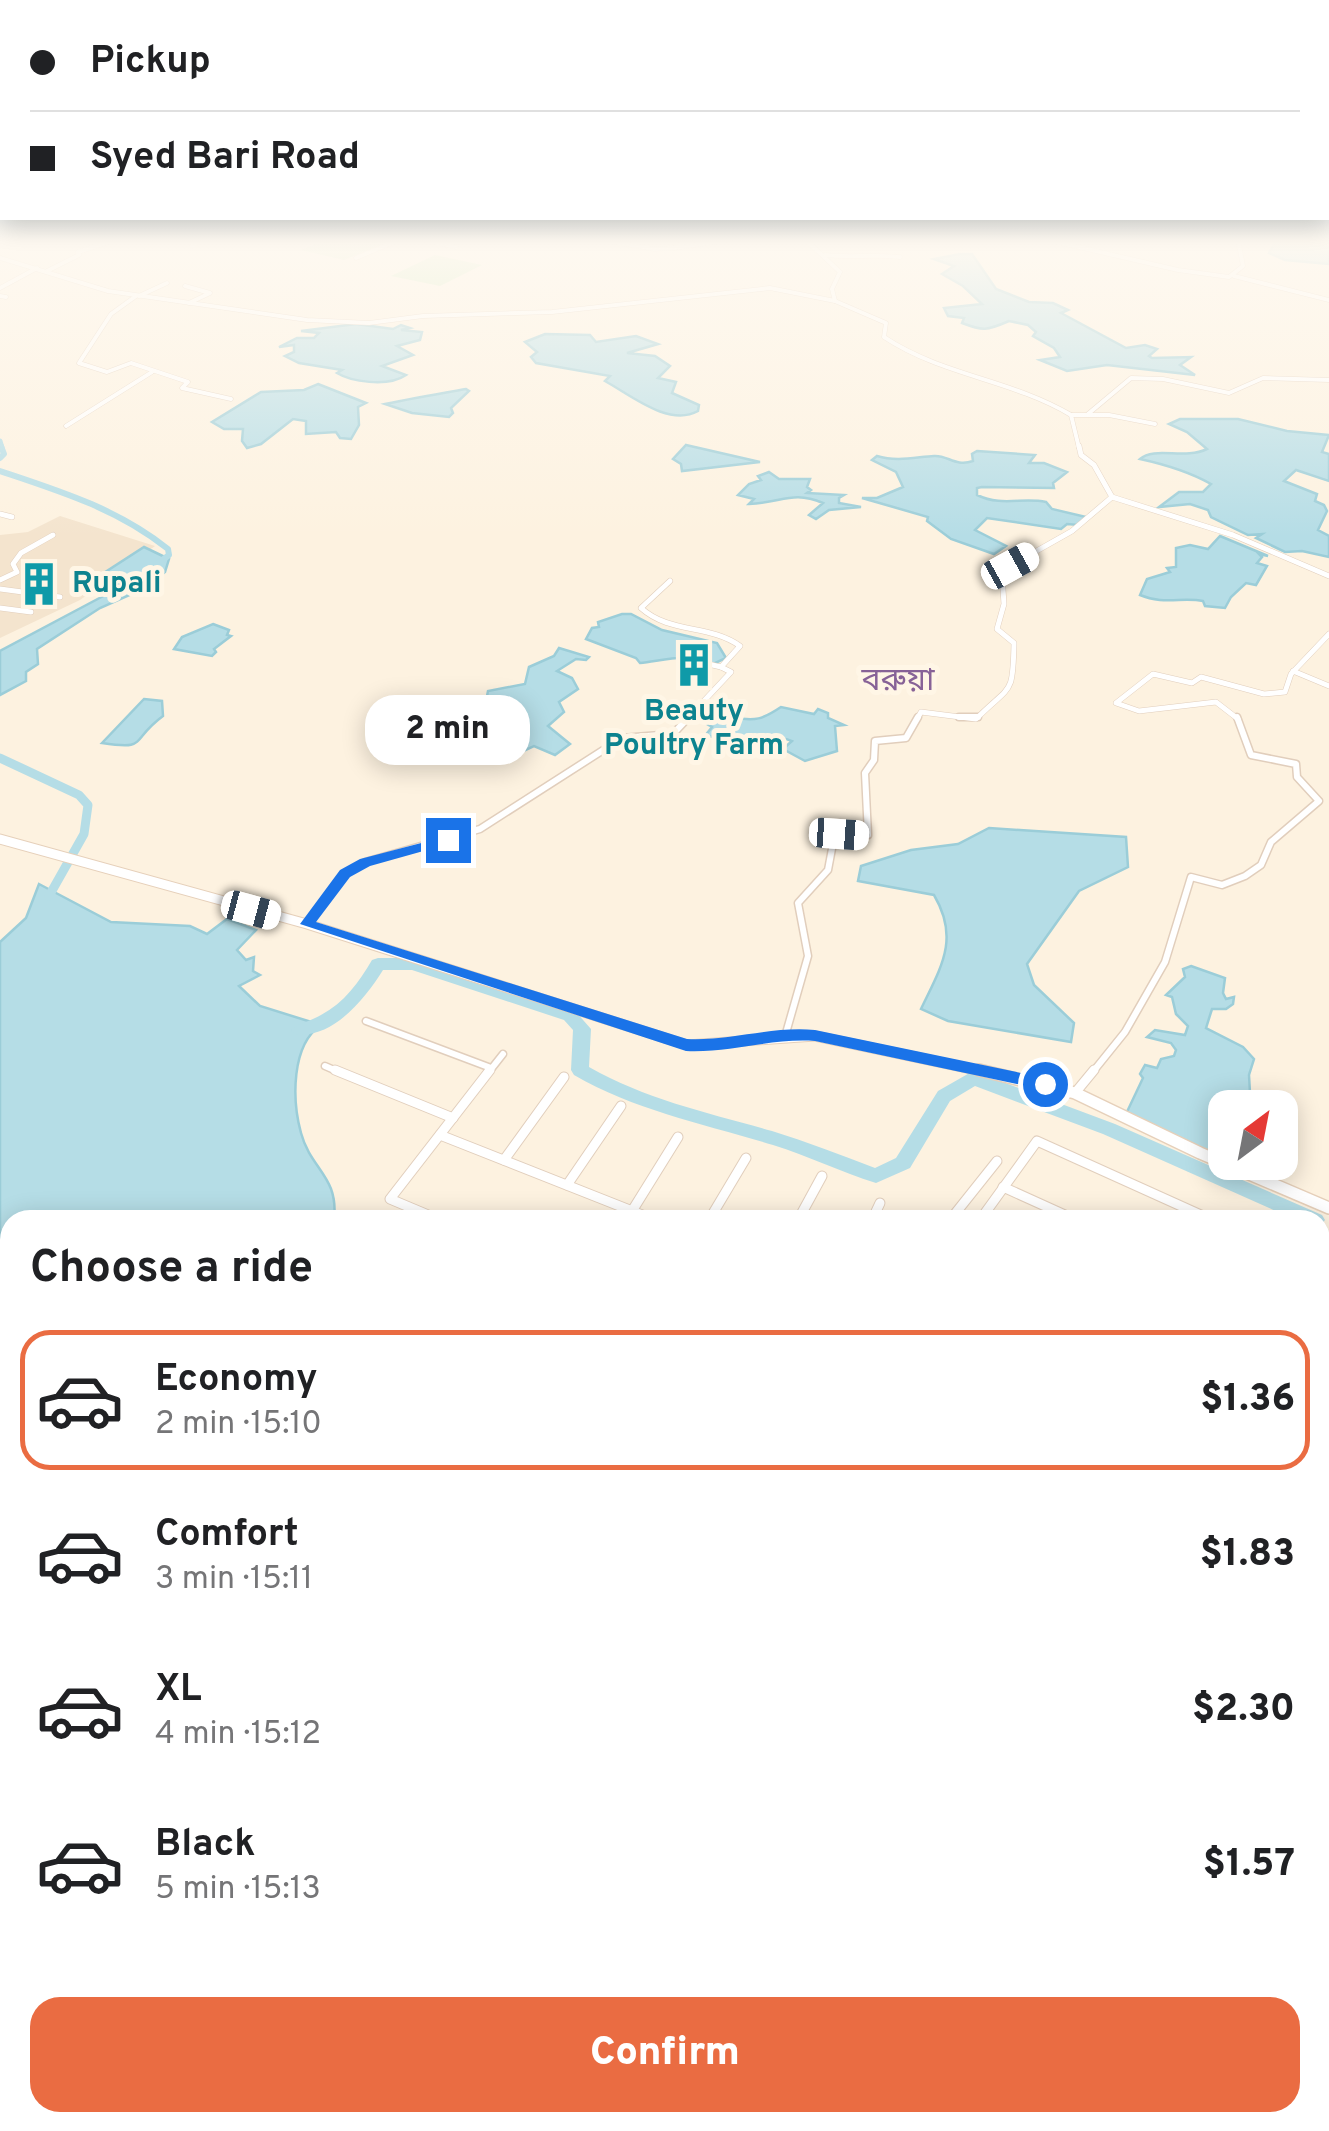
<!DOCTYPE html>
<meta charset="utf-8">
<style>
body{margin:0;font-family:Overpass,"Noto Sans Bengali",sans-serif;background:#f6f6f6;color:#202124;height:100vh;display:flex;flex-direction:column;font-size:38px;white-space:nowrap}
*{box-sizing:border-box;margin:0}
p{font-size:32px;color:#757577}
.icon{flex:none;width:55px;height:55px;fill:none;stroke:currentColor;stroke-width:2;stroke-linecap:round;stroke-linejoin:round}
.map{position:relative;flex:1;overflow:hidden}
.side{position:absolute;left:0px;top:1210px;width:1330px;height:922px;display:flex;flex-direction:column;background:#fff;border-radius:30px 30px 0 0;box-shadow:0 5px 25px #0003}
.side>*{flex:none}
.guide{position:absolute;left:0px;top:0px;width:1330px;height:220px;box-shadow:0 5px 25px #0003;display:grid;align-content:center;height:220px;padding:0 30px;background:#fff}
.needle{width:65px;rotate:32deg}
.tools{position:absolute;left:1208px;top:1090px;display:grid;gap:20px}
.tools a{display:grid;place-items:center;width:90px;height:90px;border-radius:20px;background:#fff;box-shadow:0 5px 25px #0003;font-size:50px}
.end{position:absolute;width:45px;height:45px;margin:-22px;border:12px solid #1a73e8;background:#fff;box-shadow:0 0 0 5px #fff}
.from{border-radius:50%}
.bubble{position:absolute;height:70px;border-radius:30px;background:#fff;box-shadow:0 5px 25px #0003;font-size:32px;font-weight:800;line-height:70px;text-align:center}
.car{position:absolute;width:30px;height:60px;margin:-30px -15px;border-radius:12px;box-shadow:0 0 8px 2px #0007;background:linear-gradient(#fff 24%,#345 0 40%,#fff 0 76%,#345 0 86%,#fff 0)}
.guide b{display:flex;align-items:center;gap:35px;height:95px;font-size:38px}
.guide b+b{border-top:2px solid #e0e0e0}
.guide i{width:25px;height:25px;background:#202124}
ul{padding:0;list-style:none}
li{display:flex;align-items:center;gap:30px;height:140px;margin:0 20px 15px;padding:0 10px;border:5px solid transparent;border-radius:30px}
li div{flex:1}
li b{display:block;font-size:38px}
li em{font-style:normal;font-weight:800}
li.selected{border-color:#ea6c42}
li>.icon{width:90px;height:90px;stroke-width:1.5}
h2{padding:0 30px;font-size:45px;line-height:120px}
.primary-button{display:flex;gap:20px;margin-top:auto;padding:20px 30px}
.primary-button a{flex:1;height:115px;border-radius:30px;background:#ea6c42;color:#fff;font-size:40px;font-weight:800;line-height:115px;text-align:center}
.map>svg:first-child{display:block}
.residential{fill:#f4e4ce}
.green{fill:#cfeabf}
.water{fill:#b5dde6;stroke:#9bcdd8;stroke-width:2.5}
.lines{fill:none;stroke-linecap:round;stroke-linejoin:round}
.canal-far4{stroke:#b5dde6;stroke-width:5}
.canal-far3{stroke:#b5dde6;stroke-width:6}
.canal-far2{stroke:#b5dde6;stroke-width:9}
.canal-far1{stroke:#b5dde6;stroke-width:11}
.canal{stroke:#b5dde6;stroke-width:15}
.river{fill:#b5dde6;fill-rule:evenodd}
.street-far4-casing{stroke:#e1cebc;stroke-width:5}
.street-far3-casing{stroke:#e1cebc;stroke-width:6}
.street-far2-casing{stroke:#e1cebc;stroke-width:9}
.street-far1-casing{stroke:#e1cebc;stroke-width:11}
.street-casing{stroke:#e1cebc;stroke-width:14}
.secondary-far2-casing{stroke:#e6d0ba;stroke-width:11}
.secondary-far1-casing{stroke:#e6d0ba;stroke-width:14}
.secondary-casing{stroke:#e6d0ba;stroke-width:18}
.primary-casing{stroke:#ddd7d3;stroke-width:19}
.highway-casing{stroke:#ddd7d3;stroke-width:3}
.street-far4{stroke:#fff;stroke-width:4}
.street-far3{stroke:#fff;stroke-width:5}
.street-far2{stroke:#fff;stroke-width:6}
.street-far1{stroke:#fff;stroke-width:9}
.street{stroke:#fff;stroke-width:11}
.secondary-far2{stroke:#fff;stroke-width:9}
.secondary-far1{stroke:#fff;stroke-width:11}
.secondary{stroke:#fff;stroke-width:15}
.primary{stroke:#fdda97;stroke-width:16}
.highway{fill:#f8b295;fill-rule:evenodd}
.route{fill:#1a73e8}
.labels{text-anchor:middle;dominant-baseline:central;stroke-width:10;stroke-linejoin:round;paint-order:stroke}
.far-culture-label{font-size:30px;font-weight:bold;fill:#0d838f;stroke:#fff6e6;text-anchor:start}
.far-quarter-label{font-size:32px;fill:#876297;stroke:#fff6e6}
</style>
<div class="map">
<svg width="1329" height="2131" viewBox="0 0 1329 2131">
<rect width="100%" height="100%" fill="#fdf2e0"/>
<polygon class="residential" points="60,516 155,546 80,600 0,638 0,535 28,532"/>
<g class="green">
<polygon points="329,239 388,242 344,260 301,250"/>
<polygon points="435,255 482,265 440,286 391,276"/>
</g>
<g class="water">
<polygon points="1277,239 1329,239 1329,264 1285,260 1269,253"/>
<path d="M960 254H972L996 289 1029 302 1053 303 1068 310 1061 313 1126 348 1145 345 1157 349 1149 356 1152 358 1191 357 1180 365 1195 375 1107 365 1067 371 1040 360 1060 357 1054 348 1033 336 1036 332 1028 325 1009 321C986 331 983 331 962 323L964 318 948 316 944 308 982 304 963 286 942 274 954 266 934 259Z"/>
<path d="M356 324 393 329 401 325 410 328 401 330 422 332 420 340 397 346 413 355 382 366 406 375C387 388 350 381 337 373L342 370 299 363 285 356 294 352V345L279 347 297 338H314L319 333 301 331Z"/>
<path d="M545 334 590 335 596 342 636 336 658 344 627 353 655 356 670 366 658 378 676 382 672 393 699 405 698 411C669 427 632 396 605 381L610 376 536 363 531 357 537 352 525 342Z"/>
<polygon points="318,384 366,403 358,407 359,425 351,439 340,438 336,432 306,434 306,421 293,419 261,444 247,448 242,441 243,429 224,429 212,422 261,392 304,390"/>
<path d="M466 389 469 391 451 408 453 413 449 417 412 413 385 404C413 398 437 394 466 389Z"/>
<path d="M1180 419H1238L1287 431 1329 435 1322 452 1329 454V481L1296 470 1284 481 1317 494 1315 501 1324 505 1327 511 1318 530 1329 536V557L1302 551 1285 552 1256 538 1262 534 1248 535 1211 517 1208 510 1190 504 1159 507 1179 492H1203L1211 484C1188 471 1163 464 1140 459 1155 446 1184 460 1207 449L1187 432 1169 424Z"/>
<polygon points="686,445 760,462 682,471 681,464 673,459"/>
<path d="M977 451 1035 455 1029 463H1044L1067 472 1053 483 1054 488 982 487 977 488V495C1002 507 1022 497 1046 502L1052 509 1086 517 1079 525 1067 524 1061 529 987 518 975 530 1006 546 994 554 951 539 927 521 928 517 862 498H877L903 487 896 472 872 460 877 456C897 462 916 457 934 456 948 455 955 467 973 461L972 454Z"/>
<path d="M769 472 779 479H810L807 487 811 490 807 493 844 495 839 498V503L861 507 829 510 816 519 809 515 823 503C792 490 782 503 749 504L754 499 738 495 749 484 761 480 758 476Z"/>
<path d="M1220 536 1268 556 1259 554 1262 557 1257 563 1267 566 1256 585 1246 583 1231 597 1225 608 1205 606 1203 601C1182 597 1163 605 1140 595L1147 579 1170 572 1167 568 1176 567V548L1190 545 1208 549Z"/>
<polygon points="144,547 169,559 165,572 141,590 100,608 37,649 38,664 26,672 26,681 0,695 0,651 107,594 93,580"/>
<path d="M622 614H631L662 630 717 643 726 658 711 665C689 651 662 661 640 663L636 658 586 639 592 628 599 627 598 622Z"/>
<polygon points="213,624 229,630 227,635 231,636 214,649 216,652 212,656 174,649 182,637"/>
<polygon points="559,648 589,657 586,660 576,659 557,671 572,678 578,689 559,702 564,712 548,726 570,744 555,755 534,746 521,752 508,746 506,737 496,733 477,739 477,747 465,743 480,729 458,726 457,722 494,716 501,711 487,696 488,691 525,684 529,667 554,656"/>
<path d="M723 698 733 717C755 722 763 719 781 707L814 714 818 709 828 713V718L844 725 835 726 837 751 805 761 783 749 792 741C780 735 761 742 748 746L735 735 704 737 712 727 707 724 710 719 704 718 712 704Z"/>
<path d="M144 699 162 701 163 716C129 741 149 750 102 743Z"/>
<path d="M989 828 1126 837 1128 867 1079 891 1027 964 1034 985 1074 1023 1071 1042 948 1021 921 1009C941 967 960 939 934 895L858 881 861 866 911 850 958 844Z"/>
<path d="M39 884 111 922 190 926 207 934 227 919 256 930 237 950 246 960 254 957 253 971 260 975 239 986 260 1006 321 1025C291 1045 292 1100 301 1133 311 1170 339 1176 334 1220H10V1405L3 1411 0 1409V942L26 918Z"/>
<polygon points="1191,966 1225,978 1223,993 1226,999 1234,997 1233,1004 1226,1009 1212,1009 1206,1028 1243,1047 1254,1059 1249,1075 1250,1093 1277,1107 1225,1108 1225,1160 1125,1116 1143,1078 1140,1074 1145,1065 1157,1068 1161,1059 1174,1056 1176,1050 1171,1043 1147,1037 1155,1030 1185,1035 1188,1026 1176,1014 1172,997 1166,995 1185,977 1183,969"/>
</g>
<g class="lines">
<polyline class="canal-far4" points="0,441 2,448"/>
<g class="canal-far3">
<polyline points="0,458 4,454 1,446"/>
<path d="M0 471C60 491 118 509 168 549L169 555 156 565"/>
</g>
<polyline class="canal-far2" points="0,758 79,795 88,805 84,834 49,896"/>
<polyline class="canal-far1" points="0,1482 10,1486"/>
<g class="canal">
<polyline points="0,1735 10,1739"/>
<polyline points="1320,1961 1329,1964"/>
<polyline points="944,2122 965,2131"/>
</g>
<path class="river" d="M378 958H413L576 1012 591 1029 589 1067C647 1100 709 1113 772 1131 807 1142 841 1155 875 1168L896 1158 938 1091 973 1071 1115 1124 1322 1215 1325 1220 1320 1226V1220H1296L1103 1134 975 1086 950 1101 910 1168 876 1183C841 1172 808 1156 773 1145 705 1124 636 1111 574 1075L571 1070 573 1030 564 1020 412 970H383C365 999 332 1040 294 1034L291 1030C299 1023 311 1021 321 1015 344 1003 359 982 372 960Z"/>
<g class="street-far4-casing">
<g id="street-far4">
<polyline points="147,239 163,241"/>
<polyline points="420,239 456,247"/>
<polyline points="597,239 654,249 674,248"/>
<polyline points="689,239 674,248 734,239"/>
<path d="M805 239 840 272 832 289 835 301 886 323 884 337C943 376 1010 379 1071 415L1079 448"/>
<polyline points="853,239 884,239"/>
<polyline points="1044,239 1178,270 1229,277 1243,266 1238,240 1231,239"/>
<polyline points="192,246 202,239"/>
<path d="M825 255C851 258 874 254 900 257"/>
<polyline points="0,258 108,291 307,320 369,323 423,316 552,312 770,288 835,301"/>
<polyline points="356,258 401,239"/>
<polyline points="47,271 79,255 78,252 118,239"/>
<polyline points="1234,276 1329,300"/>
<polyline points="185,286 210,293 189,303"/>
<polyline points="0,288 37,268"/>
<polyline points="0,296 6,297"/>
<polyline points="136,296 111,314 79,363 107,372 131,363 188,382 182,388 231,399"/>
<polyline points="139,296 167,283"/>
<polyline points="1088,414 1131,378 1163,379 1229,393 1263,378 1329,380"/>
<polyline points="1071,415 1109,415 1155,424"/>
<polyline points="66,426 152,372"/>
</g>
</g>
<g class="street-far3-casing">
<g id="street-far3">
<polyline points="1112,497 1233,535 1329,576"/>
<polyline points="0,514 12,517"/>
<polyline points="0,580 17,572 13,564 21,553 53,535"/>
<path d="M670 581 641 608C670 634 709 624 740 646L721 667 731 672 687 719"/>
<polyline points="0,589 60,597"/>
<polyline points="0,608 31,612"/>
<polyline points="704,663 721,667"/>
<polyline points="1293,671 1329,686"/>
<path d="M917 719 921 712 976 719C1011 684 1013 697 1014 643L997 629 1004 604 1002 575 1010 566 1072 531 1112 497 1094 465 1081 455 1079 446"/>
<polyline points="1238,719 1216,702 1139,711 1116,703 1153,674 1192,683 1201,677 1264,694 1285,692 1291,674 1329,634"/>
</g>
</g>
<g class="street-far2-casing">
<g id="street-far2">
<polyline points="959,717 978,717"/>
<polyline points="307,924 345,874 365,862 480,829 622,738 673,734 689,717"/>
<polyline points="366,1021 491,1068"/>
<polyline points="786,1033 808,956 798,903 828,870 834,838 868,835 865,773 874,760 875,741 906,738 918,717"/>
<polyline points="325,1066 341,1073"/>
<polyline points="488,1073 503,1054"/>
<polyline points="1092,1073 1125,1032 1165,962 1191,877 1222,885 1245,876 1261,865 1271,842 1319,801 1297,777 1296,764 1251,755 1237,717"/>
</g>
</g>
<g class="street-far1-casing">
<g id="street-far1">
<polyline points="335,1070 453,1118"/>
<polyline points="1075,1093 1094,1070"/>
<polyline points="440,1135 655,1220"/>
<polyline points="504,1160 564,1077"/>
<polyline points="567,1185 621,1106"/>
<polyline points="1003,1187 1076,1220"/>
<polyline points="632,1211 678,1137"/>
<polyline points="440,1220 390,1199 490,1070"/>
<polyline points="709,1220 746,1158"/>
<polyline points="798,1220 822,1176"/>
<polyline points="872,1220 880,1203"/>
<polyline points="950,1220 997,1161"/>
<polyline points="980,1220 1037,1141 1212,1220"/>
<polyline points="1320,1269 1329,1273"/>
<polyline points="1320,1335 1329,1339"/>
<polyline points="1320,1408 1329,1410"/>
<polyline points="1320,1496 1329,1499"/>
</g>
</g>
<g class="street-casing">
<g id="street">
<polyline points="1320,1579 1329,1581"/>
<polyline points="1320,1658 1329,1661"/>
<polyline points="1320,1754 1329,1757"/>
<polyline points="52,2131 57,2122"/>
<polyline points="263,2131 267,2122"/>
</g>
</g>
<g class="secondary-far2-casing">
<polyline id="secondary-far2" points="0,839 307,924 687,1045 815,1036 991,1073"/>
</g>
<g class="secondary-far1-casing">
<polyline id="secondary-far1" points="979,1070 1075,1093 1200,1153 1329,1208"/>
</g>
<g class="secondary-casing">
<g id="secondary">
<polyline points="682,2131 686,2122"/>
<polyline points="725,2131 728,2122"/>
</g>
</g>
<g class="primary-casing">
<g id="primary">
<polyline points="0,1536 10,1540"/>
<polyline points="0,1550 10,1554"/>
<polyline points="0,1667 10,1671"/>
<polyline points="1320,2036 1329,2040"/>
<polyline points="1126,2122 1148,2131"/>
</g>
</g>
<g class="highway-casing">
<g id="highway">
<polygon points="0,1569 10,1573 10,1589 0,1585"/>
<polygon points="0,1613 10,1617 10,1635 0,1631"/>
<polygon points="1320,2083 1329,2085 1329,2107 1320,2103"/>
<polygon points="1260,2122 1297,2122 1303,2131 1266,2131 1262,2130"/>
</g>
</g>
<use href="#street-far4" class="street-far4"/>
<use href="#street-far3" class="street-far3"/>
<use href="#street-far2" class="street-far2"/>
<use href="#street-far1" class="street-far1"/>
<use href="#street" class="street"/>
<use href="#secondary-far2" class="secondary-far2"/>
<use href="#secondary-far1" class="secondary-far1"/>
<use href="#secondary" class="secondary"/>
<use href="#primary" class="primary"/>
<use href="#highway" class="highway"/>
</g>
<linearGradient id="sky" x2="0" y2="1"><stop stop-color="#93c4e7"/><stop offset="0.45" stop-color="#fef9f1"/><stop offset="1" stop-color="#fef9f1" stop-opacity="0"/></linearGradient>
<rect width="1329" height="537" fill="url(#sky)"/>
<path class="route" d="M448 836 452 837V843L370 866 350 877 316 922 687 1039C731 1041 770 1026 815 1030L1045 1078 1053 1084 1045 1090 815 1041C770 1038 731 1053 686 1051L300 924 340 870 360 859Z"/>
<defs>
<g id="building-bare" transform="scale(3.45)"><path d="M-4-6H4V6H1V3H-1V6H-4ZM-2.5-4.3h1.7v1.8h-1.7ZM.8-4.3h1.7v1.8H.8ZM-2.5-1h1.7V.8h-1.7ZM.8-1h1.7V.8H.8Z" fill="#0f9aa8" stroke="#fff6e6" stroke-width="2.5" paint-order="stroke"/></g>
</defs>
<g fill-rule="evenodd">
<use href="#building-bare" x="39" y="584"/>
<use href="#building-bare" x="694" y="665"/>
</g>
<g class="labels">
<g class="far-culture-label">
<text x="72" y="584">Rupali</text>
<text x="694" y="712" text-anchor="middle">Beauty<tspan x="694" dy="34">Poultry Farm</tspan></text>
</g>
<g class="far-quarter-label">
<text x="898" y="682">বরুয়া</text>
</g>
</g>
</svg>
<div class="tools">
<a><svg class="needle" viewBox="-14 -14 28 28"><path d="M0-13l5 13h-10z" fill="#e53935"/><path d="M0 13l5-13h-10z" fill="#757577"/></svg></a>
</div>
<i class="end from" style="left:1045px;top:1084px"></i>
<i class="end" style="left:448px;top:840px"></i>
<div class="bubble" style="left:365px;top:695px;width:165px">2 min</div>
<i class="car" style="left:1010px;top:566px;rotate:61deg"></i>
<i class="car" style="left:839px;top:834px;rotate:94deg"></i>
<i class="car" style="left:251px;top:910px;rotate:105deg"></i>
<div class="guide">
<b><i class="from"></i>Pickup</b>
<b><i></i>Syed Bari Road</b>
</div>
<section class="side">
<h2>Choose a ride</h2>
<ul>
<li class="selected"><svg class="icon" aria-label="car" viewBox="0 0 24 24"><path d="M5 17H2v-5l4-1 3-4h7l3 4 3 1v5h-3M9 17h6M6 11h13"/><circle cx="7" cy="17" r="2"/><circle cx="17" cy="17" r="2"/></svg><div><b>Economy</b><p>2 min · 15:10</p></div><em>$1.36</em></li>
<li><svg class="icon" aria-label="car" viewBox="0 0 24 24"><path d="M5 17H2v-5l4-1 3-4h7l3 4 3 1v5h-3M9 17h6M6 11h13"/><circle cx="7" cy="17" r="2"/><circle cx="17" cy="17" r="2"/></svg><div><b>Comfort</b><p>3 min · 15:11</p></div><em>$1.83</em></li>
<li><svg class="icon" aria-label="car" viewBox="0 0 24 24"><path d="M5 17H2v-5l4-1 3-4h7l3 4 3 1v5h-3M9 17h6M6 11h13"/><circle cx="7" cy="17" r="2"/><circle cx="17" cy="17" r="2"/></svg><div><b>XL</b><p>4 min · 15:12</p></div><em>$2.30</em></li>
<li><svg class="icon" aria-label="car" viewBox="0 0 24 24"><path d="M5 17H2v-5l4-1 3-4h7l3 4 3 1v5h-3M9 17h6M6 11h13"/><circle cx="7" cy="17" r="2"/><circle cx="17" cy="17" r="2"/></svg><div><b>Black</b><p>5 min · 15:13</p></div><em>$1.57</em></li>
</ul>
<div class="primary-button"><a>Confirm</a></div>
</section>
</div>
